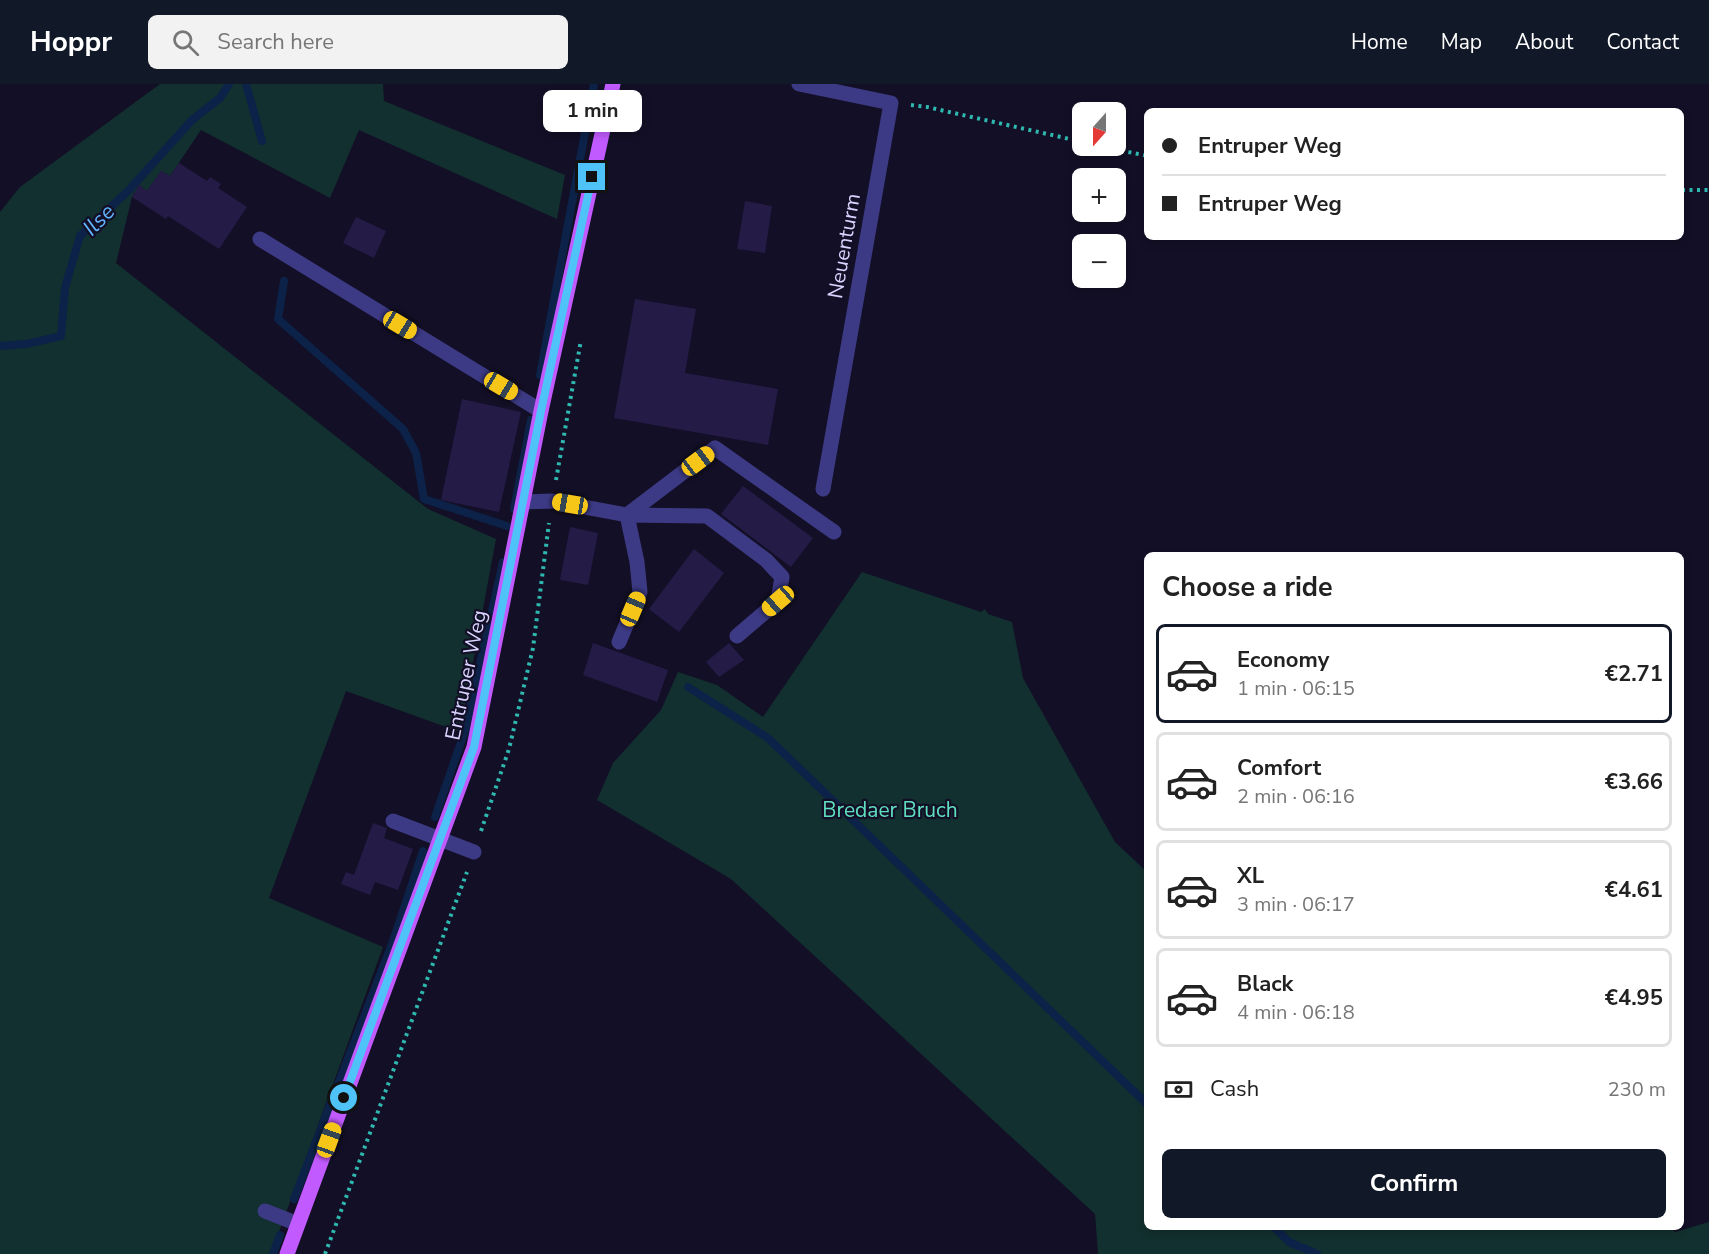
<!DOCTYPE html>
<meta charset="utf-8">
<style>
body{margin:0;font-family:"Nunito Sans",sans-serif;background:#f2f2f2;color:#222;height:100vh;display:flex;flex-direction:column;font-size:22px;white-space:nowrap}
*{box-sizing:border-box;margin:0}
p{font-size:20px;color:#767676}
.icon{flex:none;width:33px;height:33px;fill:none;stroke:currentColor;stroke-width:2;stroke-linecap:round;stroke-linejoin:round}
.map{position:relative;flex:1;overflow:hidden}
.drawer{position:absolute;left:1144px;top:468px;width:540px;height:678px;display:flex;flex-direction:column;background:#fff;border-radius:9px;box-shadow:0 3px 9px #0003}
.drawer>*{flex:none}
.guide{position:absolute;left:1144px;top:24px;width:540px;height:132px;border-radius:9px;box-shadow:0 3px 9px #0003;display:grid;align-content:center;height:132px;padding:0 18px;background:#fff}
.needle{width:39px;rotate:201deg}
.controls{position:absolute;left:1072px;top:18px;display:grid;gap:12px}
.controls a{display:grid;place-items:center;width:54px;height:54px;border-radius:9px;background:#fff;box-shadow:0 3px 9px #0003;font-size:30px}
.end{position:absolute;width:27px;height:27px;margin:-14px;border:8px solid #4fc3f7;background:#111;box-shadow:0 0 0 3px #111}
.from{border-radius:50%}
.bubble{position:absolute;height:42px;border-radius:9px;background:#fff;box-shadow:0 3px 9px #0003;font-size:20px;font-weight:700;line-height:42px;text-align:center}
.car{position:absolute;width:18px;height:36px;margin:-18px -9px;border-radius:8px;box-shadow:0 0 4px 2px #0007;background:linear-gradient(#f5c518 24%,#345 0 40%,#f5c518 0 76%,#345 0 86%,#f5c518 0)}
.guide b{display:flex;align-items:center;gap:21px;height:57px;font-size:22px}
.guide b+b{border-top:2px solid #e0e0e0}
.guide i{width:15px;height:15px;background:#222}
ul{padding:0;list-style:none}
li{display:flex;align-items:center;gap:18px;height:99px;margin:0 12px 9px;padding:0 6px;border:3px solid #e0e0e0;border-radius:9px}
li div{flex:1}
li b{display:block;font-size:22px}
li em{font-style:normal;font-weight:700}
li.current{border-color:#111827}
li>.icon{width:54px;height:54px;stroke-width:1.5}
h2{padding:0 18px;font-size:27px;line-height:72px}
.pay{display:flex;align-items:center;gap:15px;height:66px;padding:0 18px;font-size:22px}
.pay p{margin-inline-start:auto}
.action{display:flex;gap:12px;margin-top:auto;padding:12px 18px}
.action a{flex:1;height:69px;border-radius:9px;background:#111827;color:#fff;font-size:24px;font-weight:700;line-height:69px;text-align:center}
header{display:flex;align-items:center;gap:36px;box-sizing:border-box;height:84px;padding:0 30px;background:#111827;color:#fff}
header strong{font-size:28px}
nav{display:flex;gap:33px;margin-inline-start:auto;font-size:21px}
.search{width:420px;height:54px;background:#f2f2f2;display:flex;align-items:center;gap:15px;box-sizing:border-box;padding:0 21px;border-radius:9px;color:#767676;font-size:22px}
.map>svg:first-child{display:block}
.green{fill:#12302f}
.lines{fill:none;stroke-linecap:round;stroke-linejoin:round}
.stream{stroke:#0c2248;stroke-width:8}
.building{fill:#241b47}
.path{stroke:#2fb8b0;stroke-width:4;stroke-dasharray:3 4.5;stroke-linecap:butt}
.minor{stroke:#3d3a85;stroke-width:15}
.major{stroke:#c25bff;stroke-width:15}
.route{stroke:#4fc3f7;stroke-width:8}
.labels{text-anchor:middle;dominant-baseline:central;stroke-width:4.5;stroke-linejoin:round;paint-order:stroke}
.street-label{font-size:21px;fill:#d9d4ff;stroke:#130f26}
.park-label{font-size:21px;fill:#5fe0c0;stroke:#130f26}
.water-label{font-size:22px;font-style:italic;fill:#62b6ff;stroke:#130f26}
</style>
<header>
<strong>Hoppr</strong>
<div class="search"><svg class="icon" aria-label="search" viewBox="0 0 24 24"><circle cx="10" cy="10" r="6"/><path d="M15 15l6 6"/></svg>Search here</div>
<nav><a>Home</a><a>Map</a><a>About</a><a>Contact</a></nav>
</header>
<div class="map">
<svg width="1709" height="1170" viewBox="0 0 1709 1170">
<rect width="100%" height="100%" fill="#130f26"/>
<g class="green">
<polygon points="160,0 383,0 384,17 565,91 557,135 359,46 330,114 201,46 170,92 161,87 147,107 139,101 132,113 116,179 428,425 496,455 460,648 346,607 269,814 383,863 271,1170 0,1170 0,128 20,103"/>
<polygon points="862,488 981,528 985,525 988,530 1012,538 1023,594 1115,758 1147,788 1148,1143 1670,1143 1675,1148 1709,1138 1709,1170 1098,1170 1095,1130 731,795 597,716 613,679 661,626 678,588 717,601 763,633"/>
</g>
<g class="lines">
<g class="stream">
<polyline points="246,0 262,57"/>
<polyline points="284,197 278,235 403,345 416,369 424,415 507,442"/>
<polyline points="0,262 26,260 61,252 65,204 80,152 129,106 192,36 220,14 229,0"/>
<polyline points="540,291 594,0"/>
<polyline points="514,425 531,336"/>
<polyline points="688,603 768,654 1148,1021"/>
<polyline points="435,733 465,647 503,478"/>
<polyline points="294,1115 393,857 423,767"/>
<polyline points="1274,1143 1289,1158 1317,1170"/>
<polyline points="273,1170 280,1151"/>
</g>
</g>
<g class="building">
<polygon points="179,79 207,97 210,93 221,100 218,104 247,123 219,165 168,132 166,135 132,113 139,101 147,107 161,87 170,92"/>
<polygon points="745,117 772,122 765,169 737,165"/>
<polygon points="356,133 386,147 374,174 343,159"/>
<polygon points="635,215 696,225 685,289 778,305 768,361 614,334"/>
<polygon points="462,315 521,328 499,428 441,416"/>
<polygon points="743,402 813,454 791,483 721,430"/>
<polygon points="570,443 598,449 588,501 560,496"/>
<polygon points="694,465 724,489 679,548 649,525"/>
<polygon points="593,559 668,586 657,618 583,591"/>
<polygon points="729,559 744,576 719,593 706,578"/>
<polygon points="373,739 387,744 384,754 413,765 398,806 375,798 370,811 341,800 346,788 354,791"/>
</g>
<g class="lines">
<g class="path">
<polyline points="911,21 927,23 1083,58"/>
<polyline points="1099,62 1148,72"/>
<polyline points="1682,106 1709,106"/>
<polyline points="556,396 581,256"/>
<polyline points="481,747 509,665 533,564 549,439"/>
<polyline points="325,1170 467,788"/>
</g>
<g class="minor">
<polyline points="799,0 891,19 823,405"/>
<polyline points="260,155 541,327"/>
<polyline points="523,418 552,417 627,431 715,364 834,448"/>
<polyline points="619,558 640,508 637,478 627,431 707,432 766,476 782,493 778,517 737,552"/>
<polyline points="393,737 474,768"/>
<polyline points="265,1127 298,1140"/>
</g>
<polyline class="major" points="287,1170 474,663 541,327 613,0"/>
</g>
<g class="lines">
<polyline class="route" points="344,1014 474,663 541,327 592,93"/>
</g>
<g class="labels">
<g class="street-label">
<text transform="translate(844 162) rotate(-80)">Neuenturm</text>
<text transform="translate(466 591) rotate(-78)">Entruper Weg</text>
</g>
<g class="park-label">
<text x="890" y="726">Bredaer Bruch</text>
</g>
<g class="water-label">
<text transform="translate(99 136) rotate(-45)">Ilse</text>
</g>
</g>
</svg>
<div class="controls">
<a><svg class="needle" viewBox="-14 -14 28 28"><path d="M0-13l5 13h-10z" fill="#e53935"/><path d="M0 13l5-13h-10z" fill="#767676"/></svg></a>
<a>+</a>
<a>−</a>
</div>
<i class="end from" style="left:344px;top:1014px"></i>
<i class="end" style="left:592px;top:93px"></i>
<div class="bubble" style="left:543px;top:6px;width:99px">1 min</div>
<i class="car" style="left:400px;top:241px;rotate:121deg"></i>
<i class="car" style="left:501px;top:302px;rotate:121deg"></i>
<i class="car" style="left:698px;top:377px;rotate:53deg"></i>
<i class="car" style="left:570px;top:420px;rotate:280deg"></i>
<i class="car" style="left:778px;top:517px;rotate:229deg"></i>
<i class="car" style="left:633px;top:525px;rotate:23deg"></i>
<i class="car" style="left:329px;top:1056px;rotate:20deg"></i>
<div class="guide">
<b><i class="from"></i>Entruper Weg</b>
<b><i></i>Entruper Weg</b>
</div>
<section class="drawer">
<h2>Choose a ride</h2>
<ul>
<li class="current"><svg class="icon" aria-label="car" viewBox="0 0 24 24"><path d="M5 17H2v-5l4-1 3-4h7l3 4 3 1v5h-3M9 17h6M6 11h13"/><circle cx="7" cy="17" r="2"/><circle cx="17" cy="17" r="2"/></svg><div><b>Economy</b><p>1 min · 06:15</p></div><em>€2.71</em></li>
<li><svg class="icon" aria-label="car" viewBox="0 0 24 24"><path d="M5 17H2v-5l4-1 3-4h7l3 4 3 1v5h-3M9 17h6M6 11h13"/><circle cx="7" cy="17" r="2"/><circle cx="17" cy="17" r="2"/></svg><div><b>Comfort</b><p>2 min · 06:16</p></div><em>€3.66</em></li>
<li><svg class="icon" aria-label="car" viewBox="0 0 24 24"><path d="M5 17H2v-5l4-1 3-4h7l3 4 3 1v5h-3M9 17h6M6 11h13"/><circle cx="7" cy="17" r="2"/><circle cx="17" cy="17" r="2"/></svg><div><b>XL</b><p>3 min · 06:17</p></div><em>€4.61</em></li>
<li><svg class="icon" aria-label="car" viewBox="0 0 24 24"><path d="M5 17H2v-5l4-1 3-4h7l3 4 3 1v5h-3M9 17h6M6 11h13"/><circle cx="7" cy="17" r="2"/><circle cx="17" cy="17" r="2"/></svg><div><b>Black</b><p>4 min · 06:18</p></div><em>€4.95</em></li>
</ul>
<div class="pay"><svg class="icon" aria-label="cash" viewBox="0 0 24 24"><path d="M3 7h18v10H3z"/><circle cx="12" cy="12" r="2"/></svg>Cash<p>230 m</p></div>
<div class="action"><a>Confirm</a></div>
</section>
</div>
